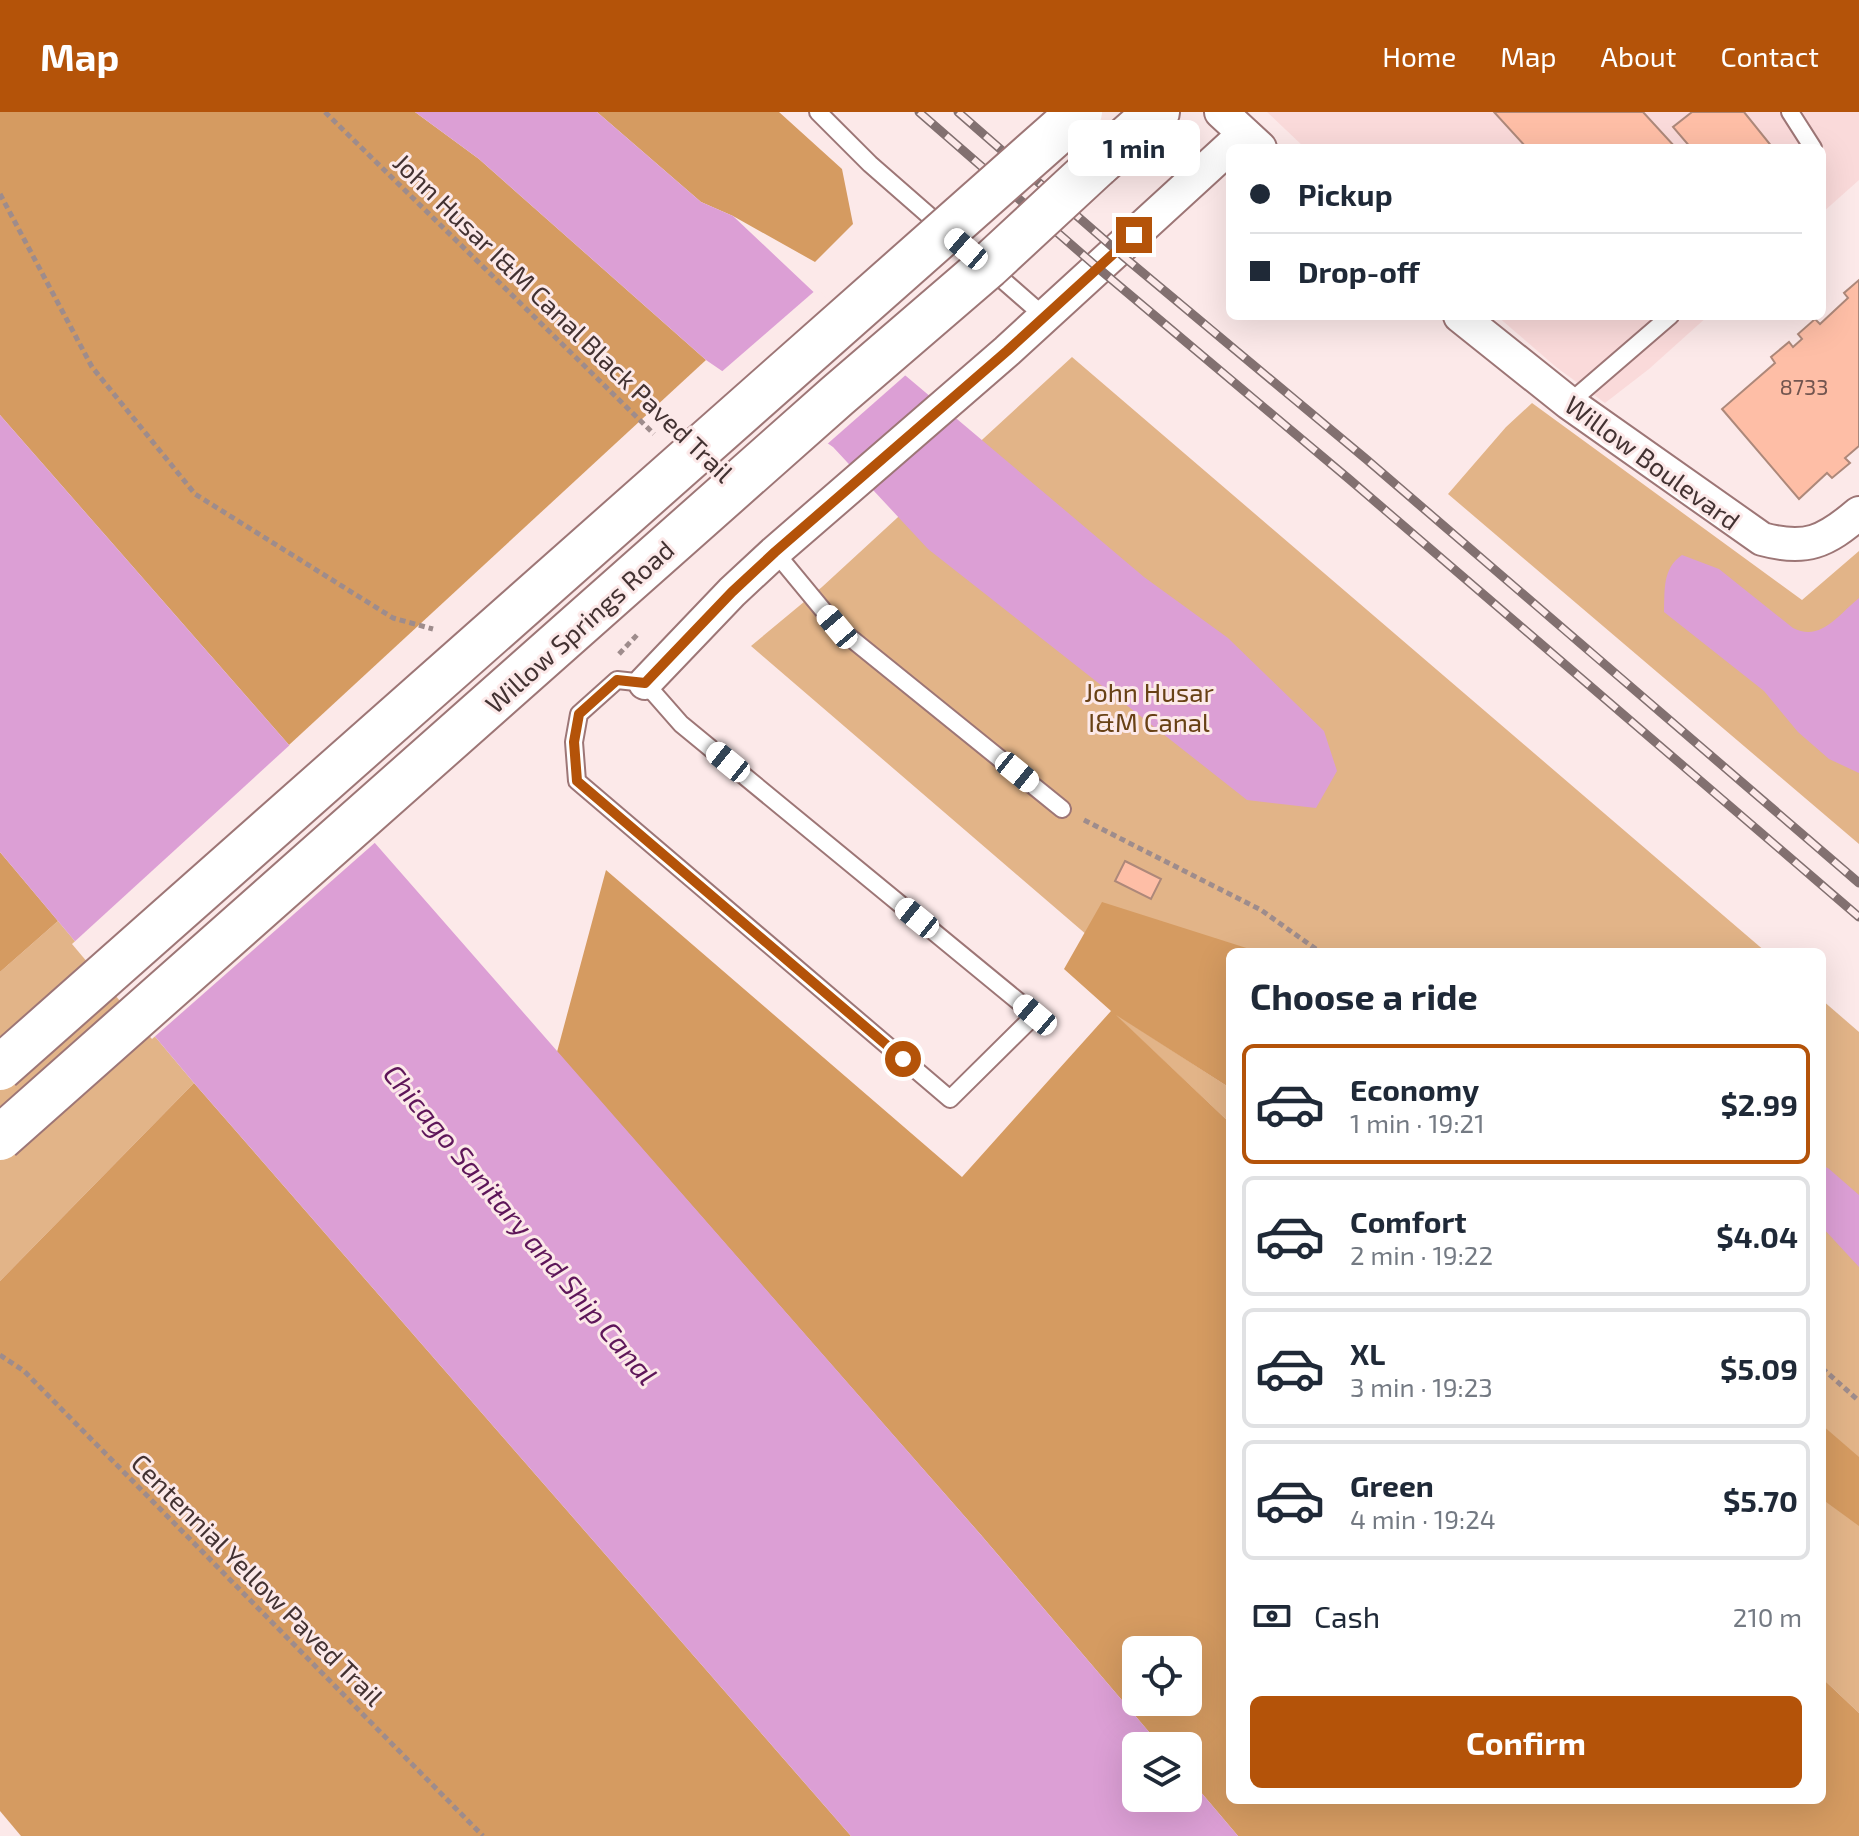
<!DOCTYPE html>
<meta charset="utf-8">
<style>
body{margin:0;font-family:"Exo 2",sans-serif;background:#f6f6f7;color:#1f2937;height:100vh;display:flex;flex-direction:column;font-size:30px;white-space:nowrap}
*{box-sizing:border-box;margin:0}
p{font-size:26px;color:#747a83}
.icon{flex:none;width:44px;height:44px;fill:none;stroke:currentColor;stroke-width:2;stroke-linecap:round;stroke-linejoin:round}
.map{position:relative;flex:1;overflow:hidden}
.drawer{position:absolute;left:1226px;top:836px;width:600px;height:856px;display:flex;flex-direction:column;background:#fff;border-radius:12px;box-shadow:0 8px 32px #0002}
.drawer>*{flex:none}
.hud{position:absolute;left:1226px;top:32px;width:600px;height:176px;border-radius:12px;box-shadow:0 8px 32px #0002;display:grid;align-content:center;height:176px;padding:0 24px;background:#fff}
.buttons{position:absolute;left:1122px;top:1524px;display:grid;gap:16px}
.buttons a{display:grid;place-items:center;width:80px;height:80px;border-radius:12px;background:#fff;box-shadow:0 8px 32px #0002;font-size:40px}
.end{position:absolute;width:36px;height:36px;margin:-18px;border:10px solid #b45309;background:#fff;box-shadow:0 0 0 4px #fff}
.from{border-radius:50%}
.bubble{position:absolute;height:56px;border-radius:12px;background:#fff;box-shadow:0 8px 32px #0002;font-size:26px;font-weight:700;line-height:56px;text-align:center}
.car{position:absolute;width:24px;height:48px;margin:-24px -12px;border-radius:10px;box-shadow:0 0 6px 2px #0007;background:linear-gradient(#fff 24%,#345 0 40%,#fff 0 76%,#345 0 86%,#fff 0)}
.hud b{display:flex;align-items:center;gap:28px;height:76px;font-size:30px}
.hud b+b{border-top:2px solid #e0e1e3}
.hud i{width:20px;height:20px;background:#1f2937}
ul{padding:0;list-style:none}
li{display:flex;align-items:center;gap:24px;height:120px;margin:0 16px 12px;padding:0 8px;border:4px solid #e0e1e3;border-radius:12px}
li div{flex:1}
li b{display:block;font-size:30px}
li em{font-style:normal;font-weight:700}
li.selected{border-color:#b45309}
li>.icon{width:72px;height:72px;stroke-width:1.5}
h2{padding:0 24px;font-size:36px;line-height:96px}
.pay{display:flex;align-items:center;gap:20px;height:88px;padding:0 24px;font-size:30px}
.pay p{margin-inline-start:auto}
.action{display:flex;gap:16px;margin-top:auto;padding:16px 24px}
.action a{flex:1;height:92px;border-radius:12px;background:#b45309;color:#fff;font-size:32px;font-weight:700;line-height:92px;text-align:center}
header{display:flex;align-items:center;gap:48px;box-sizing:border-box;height:112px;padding:0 40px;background:#b45309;color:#fff}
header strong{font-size:38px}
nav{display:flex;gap:44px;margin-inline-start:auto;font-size:28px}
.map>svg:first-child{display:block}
.built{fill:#fadada}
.green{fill:#e2b488}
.forest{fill:#d59b61;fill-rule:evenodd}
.water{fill:#dc9fd5}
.pier{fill:#fce9e9}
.building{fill:#febea6;stroke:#ad887a;stroke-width:2}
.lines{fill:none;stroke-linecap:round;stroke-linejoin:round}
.lane-casing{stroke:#9d7676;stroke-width:20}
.street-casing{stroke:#9d7676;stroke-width:36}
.secondary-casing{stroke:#9d7676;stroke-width:48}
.path{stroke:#9e8c8c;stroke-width:5;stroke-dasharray:6 4;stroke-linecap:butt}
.lane{stroke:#fff;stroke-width:16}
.street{stroke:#fff;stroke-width:32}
.secondary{stroke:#fff;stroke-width:44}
.rail-casing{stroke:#827070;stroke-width:9}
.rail{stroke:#fce9e9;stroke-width:6;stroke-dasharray:18;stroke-linecap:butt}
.secondary-bridge-casing{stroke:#9d7676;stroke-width:48;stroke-linecap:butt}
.secondary-bridge{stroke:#fff;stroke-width:44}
.route{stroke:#b45309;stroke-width:10}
.labels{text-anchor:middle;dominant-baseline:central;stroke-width:6;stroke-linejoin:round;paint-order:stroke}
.number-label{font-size:22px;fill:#72554f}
.street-label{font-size:26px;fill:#433232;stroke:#fce9e9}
.park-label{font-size:26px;fill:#684115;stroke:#fce9e9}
.water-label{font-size:28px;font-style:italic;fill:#5e1659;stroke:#fce9e9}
</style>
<header>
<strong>Map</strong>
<nav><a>Home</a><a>Map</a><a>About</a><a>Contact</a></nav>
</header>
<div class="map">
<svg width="1859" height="1724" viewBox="0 0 1859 1724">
<rect width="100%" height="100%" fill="#fce9e9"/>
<g class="built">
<polygon points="1267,0 1859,0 1859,68 1822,101 1822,36 1305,36"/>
<polygon points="1497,204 1708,204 1649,257 1605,291 1556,255"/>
</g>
<g class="green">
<polygon points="1072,245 1766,840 1230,840 1230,946 751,534 822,475"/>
<polygon points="1532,291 1802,488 1859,439 1859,732 1448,382 1506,315"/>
<polygon points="58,809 194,971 0,1169 0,860"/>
<polygon points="1822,888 1859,920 1859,1601 1822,1566"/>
<polygon points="1111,899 1230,976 1230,1011"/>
</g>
<g class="forest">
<polygon points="0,0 415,0 479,47 706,248 289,633 0,303"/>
<polygon points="597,0 779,0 842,57 853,112 815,150 733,104 701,90"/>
<polygon points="0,740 58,809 0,860"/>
<path d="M606 758 962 1065 1111 899 1064 857 1102 790 1259 840H1230V976L1116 903 1230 1011V1688H1822V1566L1859 1601V1724H1238L1188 1665V1634H1161L981 1423 557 940ZM1136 1538H1188V1590H1136Z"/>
<polygon points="194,971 851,1724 21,1724 0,1699 0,1169"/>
<polygon points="1822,1313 1859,1345 1859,1414 1822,1387"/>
</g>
<g class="water">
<polygon points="415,0 597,0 701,90 733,104 874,237 1144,465 1228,526 1324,619 1337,659 1316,696 1247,688 928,437 833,335 706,248 479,47"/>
<polygon points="0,303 981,1423 1161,1634 1136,1634 1136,1686 1188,1686 1188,1665 1238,1724 851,1724 194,971 0,740"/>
<path d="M1682 443 1719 457 1793 516C1821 530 1838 503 1859 486V661L1829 647 1798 620 1764 579 1664 500C1665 478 1662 457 1682 443Z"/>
<polygon points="1822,1054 1828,1056 1859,1083 1859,1155 1822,1115"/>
</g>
<g class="pier">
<polygon points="817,177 908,261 825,334 719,262"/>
<polygon points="292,631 378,728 152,927 72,832"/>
</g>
<g class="building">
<polygon points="1494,0 1643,0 1676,36 1527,36"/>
<polygon points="1692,0 1744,0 1773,36 1691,36 1673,15"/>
<polygon points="1859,168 1859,334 1845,346 1850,351 1832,366 1827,361 1799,387 1722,297 1775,251 1771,245 1789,230 1793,235 1802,227 1798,222 1815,207 1820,212 1848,186 1844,181"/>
<polygon points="1125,749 1161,767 1151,787 1115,769"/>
</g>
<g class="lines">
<g class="lane-casing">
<g id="lane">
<polyline points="818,0 870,52 1045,205"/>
<polyline points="1790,0 1813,36"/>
<polyline points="1569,291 1670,204"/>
<polyline points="775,440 837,515 1062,697"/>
<polygon points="617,568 645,571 681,612 1035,903 950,987 577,669 574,630 579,602"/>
</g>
</g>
<g class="street-casing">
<g id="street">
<polyline points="1221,0 1260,36"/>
<path d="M1460 204 1569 291 1762 427C1806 439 1825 430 1859 401"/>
<polyline points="645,571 732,480 775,440 1007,239 1244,22"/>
</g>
</g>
<g class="secondary-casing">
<polyline id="secondary" points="1097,53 1157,0"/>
</g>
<g class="path">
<polyline points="325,0 654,322"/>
<polyline points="0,82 92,255 195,382 393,506 433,517"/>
<polyline points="619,542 637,523"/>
<polyline points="1084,708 1261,798 1320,840"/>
<polyline points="0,1243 24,1259 483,1724"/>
<polyline points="1822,1256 1859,1289"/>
</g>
<use href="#lane" class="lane"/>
<use href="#street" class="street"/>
<use href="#secondary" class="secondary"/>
<g class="rail-casing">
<g id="rail">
<polyline points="919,0 1098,156 1349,367 1859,805"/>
<polyline points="958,0 1124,145 1366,347 1859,771"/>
</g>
</g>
<use href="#rail" class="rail"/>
<g class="secondary-bridge-casing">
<g id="secondary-bridge">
<polyline points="0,956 1080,0"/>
<polyline points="0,1026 837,284 988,154 1097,53"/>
</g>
</g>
<use href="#secondary-bridge" class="secondary-bridge"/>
</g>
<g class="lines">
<polyline class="route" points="903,947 577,669 574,630 579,602 617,568 645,571 732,480 775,440 1007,239 1134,123"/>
</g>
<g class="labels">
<g class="number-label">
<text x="1804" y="274">8733</text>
</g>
<g class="street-label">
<text transform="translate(564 205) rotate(44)">John Husar I&amp;M Canal Black Paved Trail</text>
<text transform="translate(1653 350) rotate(36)">Willow Boulevard</text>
<text transform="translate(579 514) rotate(-42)">Willow Springs Road</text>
<text transform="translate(258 1467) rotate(45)">Centennial Yellow Paved Trail</text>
</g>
<g class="park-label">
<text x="1149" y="579">John Husar<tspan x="1149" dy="30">I&amp;M Canal</tspan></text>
</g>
<g class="water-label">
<text transform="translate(521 1112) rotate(50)">Chicago Sanitary and Ship Canal</text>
</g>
</g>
</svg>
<div class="buttons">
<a><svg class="icon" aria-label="locate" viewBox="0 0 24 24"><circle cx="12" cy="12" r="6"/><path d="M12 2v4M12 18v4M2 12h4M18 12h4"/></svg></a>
<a><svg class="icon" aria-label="layers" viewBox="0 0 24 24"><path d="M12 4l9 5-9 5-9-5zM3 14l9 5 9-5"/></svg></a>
</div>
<i class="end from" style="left:903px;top:947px"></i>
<i class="end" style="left:1134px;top:123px"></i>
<div class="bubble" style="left:1068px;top:8px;width:132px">1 min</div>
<i class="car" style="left:966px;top:137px;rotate:311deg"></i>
<i class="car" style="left:837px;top:515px;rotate:320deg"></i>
<i class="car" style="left:728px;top:650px;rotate:309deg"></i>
<i class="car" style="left:1017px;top:660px;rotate:129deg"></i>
<i class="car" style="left:917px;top:806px;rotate:309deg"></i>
<i class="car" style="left:1035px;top:903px;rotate:310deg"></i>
<div class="hud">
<b><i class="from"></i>Pickup</b>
<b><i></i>Drop-off</b>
</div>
<section class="drawer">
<h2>Choose a ride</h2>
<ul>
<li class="selected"><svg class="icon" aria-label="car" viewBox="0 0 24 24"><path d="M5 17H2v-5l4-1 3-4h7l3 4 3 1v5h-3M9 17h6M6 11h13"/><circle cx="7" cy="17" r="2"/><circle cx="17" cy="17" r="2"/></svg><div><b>Economy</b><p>1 min · 19:21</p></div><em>$2.99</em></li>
<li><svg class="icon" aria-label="car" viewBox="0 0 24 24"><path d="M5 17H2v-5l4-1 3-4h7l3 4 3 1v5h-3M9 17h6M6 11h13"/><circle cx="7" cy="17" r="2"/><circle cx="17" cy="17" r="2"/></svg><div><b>Comfort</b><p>2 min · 19:22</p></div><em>$4.04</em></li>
<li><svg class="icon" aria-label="car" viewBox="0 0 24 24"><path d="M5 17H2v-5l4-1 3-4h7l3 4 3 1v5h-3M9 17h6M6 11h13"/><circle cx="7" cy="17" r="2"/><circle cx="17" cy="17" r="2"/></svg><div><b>XL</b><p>3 min · 19:23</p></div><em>$5.09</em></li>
<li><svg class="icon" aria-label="car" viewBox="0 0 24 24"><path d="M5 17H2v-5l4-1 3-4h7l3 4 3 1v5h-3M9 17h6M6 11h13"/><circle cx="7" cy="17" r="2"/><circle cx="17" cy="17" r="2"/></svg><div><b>Green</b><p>4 min · 19:24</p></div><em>$5.70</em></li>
</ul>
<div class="pay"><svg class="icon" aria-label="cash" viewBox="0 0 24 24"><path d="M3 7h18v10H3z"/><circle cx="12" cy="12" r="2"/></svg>Cash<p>210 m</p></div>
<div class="action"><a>Confirm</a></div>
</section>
</div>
